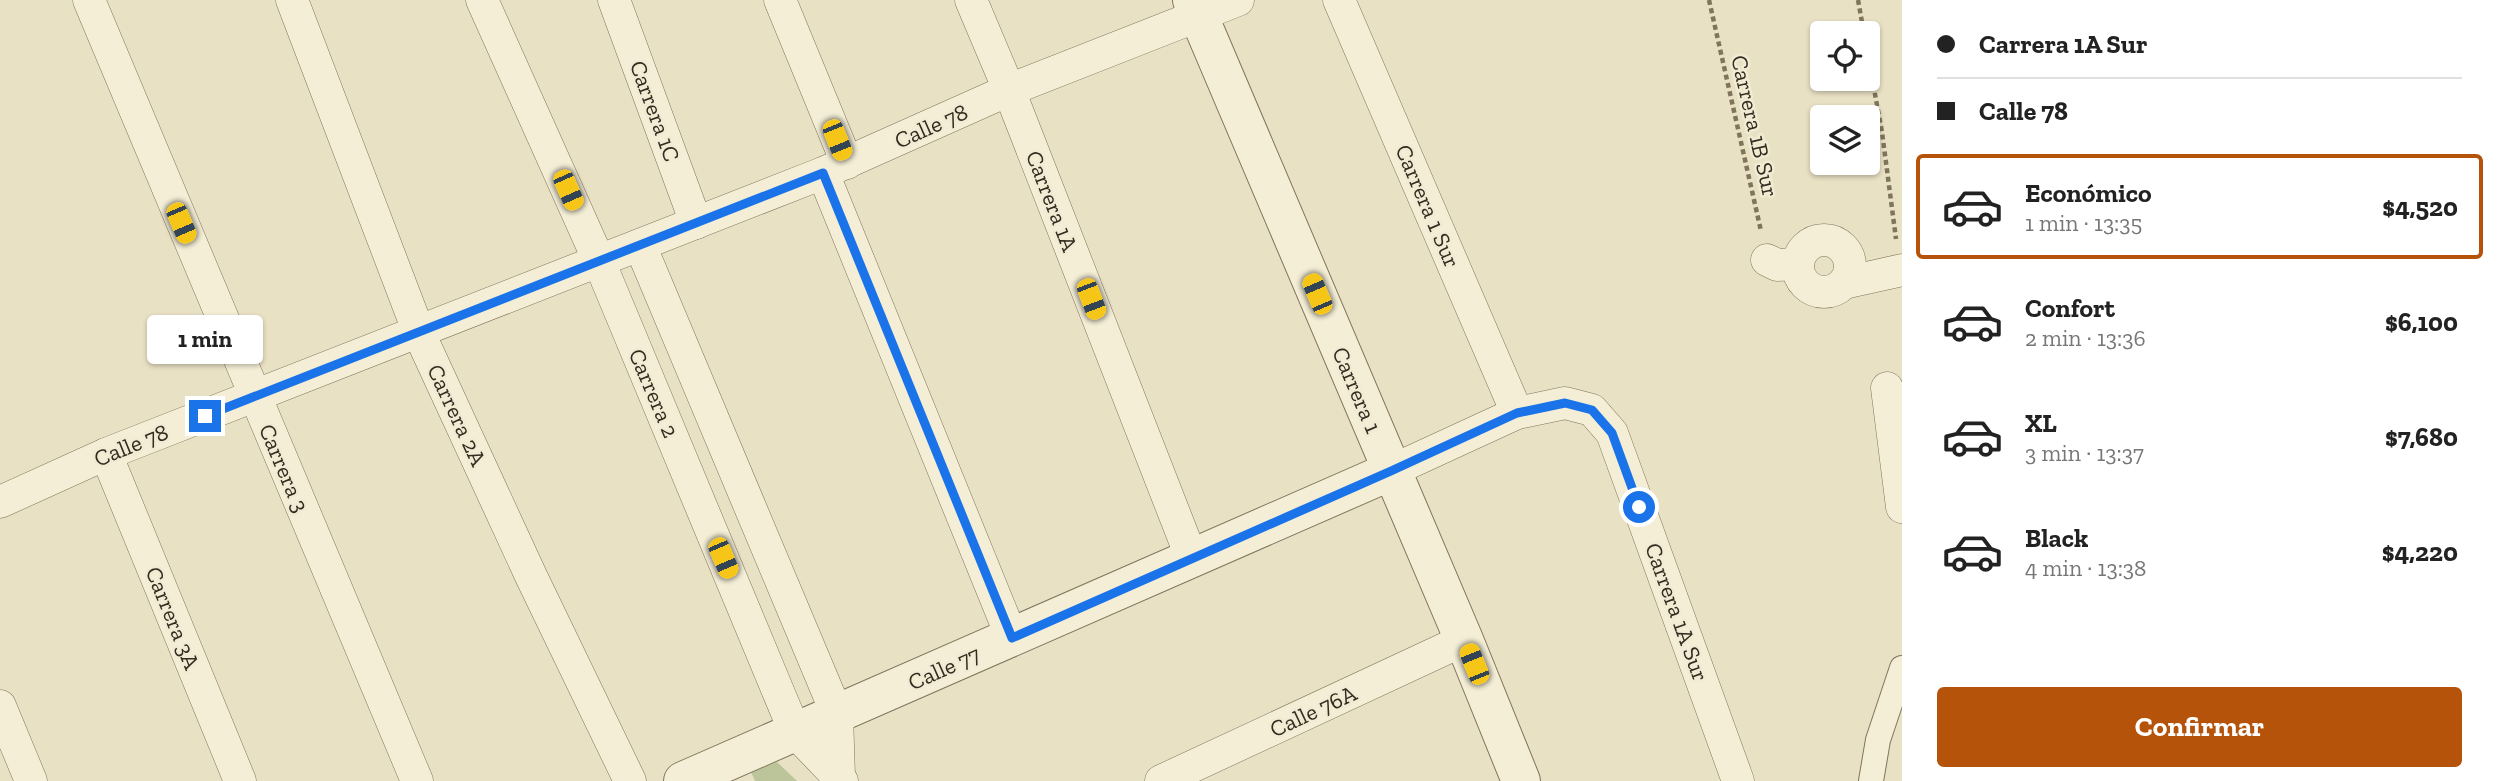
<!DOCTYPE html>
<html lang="es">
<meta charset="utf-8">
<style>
body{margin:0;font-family:"Zilla Slab",serif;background:#f2f2f2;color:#222;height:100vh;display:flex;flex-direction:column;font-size:26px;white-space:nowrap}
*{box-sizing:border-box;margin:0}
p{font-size:23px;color:#767676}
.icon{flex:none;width:38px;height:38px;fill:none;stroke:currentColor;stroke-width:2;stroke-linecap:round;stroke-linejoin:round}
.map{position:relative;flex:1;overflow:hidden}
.side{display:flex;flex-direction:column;background:#fff;width:595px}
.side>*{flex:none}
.guide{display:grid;align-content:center;height:154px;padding:0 35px;background:#fff}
.tools{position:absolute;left:1810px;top:21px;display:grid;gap:14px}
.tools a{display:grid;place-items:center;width:70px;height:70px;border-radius:7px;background:#fff;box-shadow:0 2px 5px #0004;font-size:35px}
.end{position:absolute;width:32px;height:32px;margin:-16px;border:9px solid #1a73e8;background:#fff;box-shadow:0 0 0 4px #fff}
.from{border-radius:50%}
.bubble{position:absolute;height:49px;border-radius:7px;background:#fff;box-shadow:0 2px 5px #0004;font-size:23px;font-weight:800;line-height:49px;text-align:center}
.car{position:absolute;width:21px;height:42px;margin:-21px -10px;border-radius:9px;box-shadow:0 0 5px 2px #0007;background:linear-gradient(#f5c518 24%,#345 0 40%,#f5c518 0 76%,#345 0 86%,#f5c518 0)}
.guide b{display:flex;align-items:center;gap:24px;height:66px;font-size:26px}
.guide b+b{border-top:2px solid #e0e0e0}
.guide i{width:18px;height:18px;background:#222}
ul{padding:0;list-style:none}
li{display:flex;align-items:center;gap:21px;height:105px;margin:0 14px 10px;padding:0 21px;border:4px solid transparent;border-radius:7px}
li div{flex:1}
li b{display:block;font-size:26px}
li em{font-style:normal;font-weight:800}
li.on{border-color:#b45309}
li>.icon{width:63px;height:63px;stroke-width:1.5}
.cta{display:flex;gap:14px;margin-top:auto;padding:14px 35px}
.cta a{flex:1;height:80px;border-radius:7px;background:#b45309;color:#fff;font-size:28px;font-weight:800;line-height:80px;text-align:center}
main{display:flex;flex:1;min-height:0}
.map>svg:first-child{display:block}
.green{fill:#bcc59a}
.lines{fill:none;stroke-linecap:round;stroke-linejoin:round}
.pedestrian-casing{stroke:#81745d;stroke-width:26}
.minor-casing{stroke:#81745d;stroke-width:33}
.tertiary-casing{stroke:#81745d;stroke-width:40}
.path{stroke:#81745d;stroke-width:4.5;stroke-dasharray:5 3.5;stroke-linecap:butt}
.pedestrian{stroke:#f4eed6;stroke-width:24}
.minor{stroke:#f4eed6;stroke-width:32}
.tertiary{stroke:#f4eed6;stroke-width:38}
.route{stroke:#1a73e8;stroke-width:9}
.labels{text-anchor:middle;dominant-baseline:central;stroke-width:5;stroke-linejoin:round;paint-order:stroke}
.street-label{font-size:23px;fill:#332b1f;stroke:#f1ebd3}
</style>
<main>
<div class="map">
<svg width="1902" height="781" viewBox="0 0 1902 781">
<rect width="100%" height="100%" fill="#e9e1c4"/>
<polygon class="green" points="777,762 797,781 755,781 751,772"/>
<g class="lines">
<g class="pedestrian-casing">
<polyline id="pedestrian" points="1871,781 1878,740 1902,668"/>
</g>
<g class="minor-casing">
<g id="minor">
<polyline points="89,0 417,781"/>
<polyline points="292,0 419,333 531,576 630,781"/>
<polyline points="482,0 599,261 795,732 842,781"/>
<polyline points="614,0 696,223"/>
<polyline points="780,0 847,163"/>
<polyline points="971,0 1009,90 1192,559"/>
<polyline points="1339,0 1517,413"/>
<polyline points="823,173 1012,638"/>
<circle cx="1824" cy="266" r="26"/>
<polyline points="640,245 837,714 839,777"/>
<polyline points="1767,260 1777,265 1797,264"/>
<polyline points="1844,283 1902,270"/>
<polyline points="1887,388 1902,507"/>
<polyline points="106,454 240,781"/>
<polyline points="1391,471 1517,413 1565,403 1592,410 1612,433 1738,781"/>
<polyline points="0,502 106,454 823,173 1009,90 1238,0"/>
<polyline points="0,706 31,781"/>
<polyline points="1161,781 1464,640"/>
</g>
</g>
<g class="tertiary-casing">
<g id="tertiary">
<polyline points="1192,0 1464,640 1521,781"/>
<polyline points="683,781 1391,471"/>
</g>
</g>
<g class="path">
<polyline points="1709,0 1761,231"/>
<polyline points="1858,0 1864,33"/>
<polyline points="1867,51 1882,132 1896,239"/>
</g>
<use href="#pedestrian" class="pedestrian"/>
<use href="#minor" class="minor"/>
<use href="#tertiary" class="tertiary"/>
</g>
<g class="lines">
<polyline class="route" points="205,416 823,173 1012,638 1391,471 1517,413 1565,403 1592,410 1612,433 1639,507"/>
</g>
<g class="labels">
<g class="street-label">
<text transform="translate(655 111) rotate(70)">Carrera 1C</text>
<text transform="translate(931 126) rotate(-24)">Calle 78</text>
<text transform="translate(1755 126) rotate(77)">Carrera 1B Sur</text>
<text transform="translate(1052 201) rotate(69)">Carrera 1A</text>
<text transform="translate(1428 206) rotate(67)">Carrera 1 Sur</text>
<text transform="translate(1357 390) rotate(67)">Carrera 1</text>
<text transform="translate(654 393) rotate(67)">Carrera 2</text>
<text transform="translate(457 415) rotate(65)">Carrera 2A</text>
<text transform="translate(131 445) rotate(-22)">Calle 78</text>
<text transform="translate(284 468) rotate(67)">Carrera 3</text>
<text transform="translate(1677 612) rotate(70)">Carrera 1A Sur</text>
<text transform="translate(173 618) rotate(68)">Carrera 3A</text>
<text transform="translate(944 668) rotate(-24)">Calle 77</text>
<text transform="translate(1313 711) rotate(-25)">Calle 76A</text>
</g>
</g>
</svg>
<div class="tools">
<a><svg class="icon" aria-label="locate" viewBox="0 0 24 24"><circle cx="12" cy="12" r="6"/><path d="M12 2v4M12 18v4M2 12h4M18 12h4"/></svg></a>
<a><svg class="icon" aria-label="layers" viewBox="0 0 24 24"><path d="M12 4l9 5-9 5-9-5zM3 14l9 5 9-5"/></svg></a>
</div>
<i class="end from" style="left:1639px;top:507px"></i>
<i class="end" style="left:205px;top:416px"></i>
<div class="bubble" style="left:147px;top:315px;width:116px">1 min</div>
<i class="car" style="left:837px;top:140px;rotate:158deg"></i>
<i class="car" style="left:568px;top:190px;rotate:156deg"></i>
<i class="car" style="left:181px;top:223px;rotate:157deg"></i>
<i class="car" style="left:1317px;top:294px;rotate:337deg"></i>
<i class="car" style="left:1091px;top:299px;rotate:159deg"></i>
<i class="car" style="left:723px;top:558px;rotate:157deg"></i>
<i class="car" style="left:1474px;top:664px;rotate:338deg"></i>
</div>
<section class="side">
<div class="guide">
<b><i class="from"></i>Carrera 1A Sur</b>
<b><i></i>Calle 78</b>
</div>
<ul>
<li class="on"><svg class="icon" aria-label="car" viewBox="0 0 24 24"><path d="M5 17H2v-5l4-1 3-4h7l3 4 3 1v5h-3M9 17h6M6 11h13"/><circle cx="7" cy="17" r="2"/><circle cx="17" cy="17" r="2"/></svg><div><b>Económico</b><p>1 min · 13:35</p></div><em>$4,520</em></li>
<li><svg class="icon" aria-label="car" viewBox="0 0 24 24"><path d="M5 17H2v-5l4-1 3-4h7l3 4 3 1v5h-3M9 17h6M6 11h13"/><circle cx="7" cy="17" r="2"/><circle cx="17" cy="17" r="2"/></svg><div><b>Confort</b><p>2 min · 13:36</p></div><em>$6,100</em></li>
<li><svg class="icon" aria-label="car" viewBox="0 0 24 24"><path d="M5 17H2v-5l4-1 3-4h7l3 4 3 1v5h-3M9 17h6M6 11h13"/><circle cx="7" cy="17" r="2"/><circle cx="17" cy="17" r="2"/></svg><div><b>XL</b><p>3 min · 13:37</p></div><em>$7,680</em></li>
<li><svg class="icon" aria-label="car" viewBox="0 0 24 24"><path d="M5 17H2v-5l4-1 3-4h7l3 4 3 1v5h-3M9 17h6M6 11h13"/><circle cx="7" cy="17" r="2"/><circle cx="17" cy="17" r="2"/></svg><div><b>Black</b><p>4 min · 13:38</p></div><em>$4,220</em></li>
</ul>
<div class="cta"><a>Confirmar</a></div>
</section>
</main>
